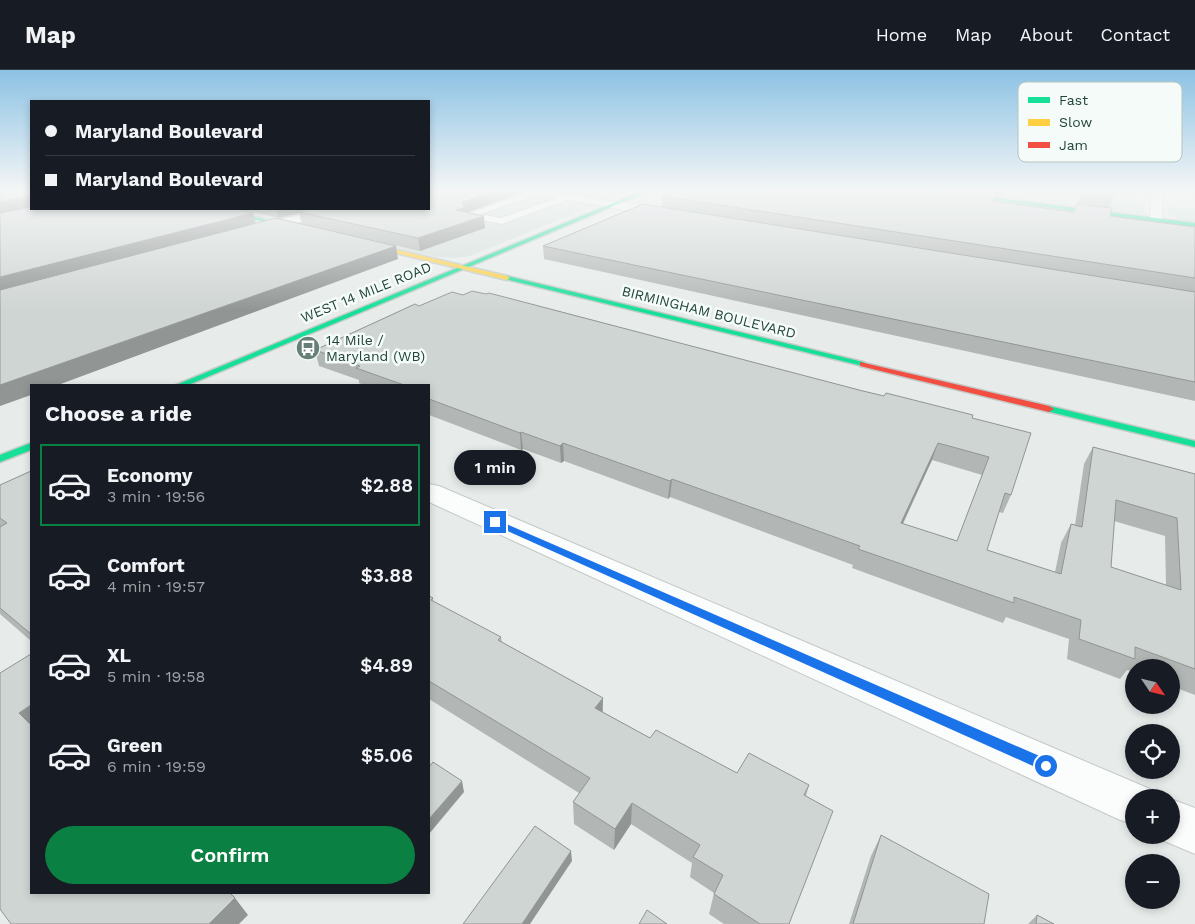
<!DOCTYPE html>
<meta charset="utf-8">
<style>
body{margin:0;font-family:"Work Sans",sans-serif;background:#242831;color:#f1f3f6;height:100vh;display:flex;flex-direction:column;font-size:19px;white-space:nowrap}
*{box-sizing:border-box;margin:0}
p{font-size:16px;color:#9ea1a6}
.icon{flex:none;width:28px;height:28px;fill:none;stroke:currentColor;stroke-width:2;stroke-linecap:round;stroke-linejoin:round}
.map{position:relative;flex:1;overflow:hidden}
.details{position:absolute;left:30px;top:314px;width:400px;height:510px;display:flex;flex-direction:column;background:#171b24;border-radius:0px;box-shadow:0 2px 8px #0003}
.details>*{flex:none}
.hud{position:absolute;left:30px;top:30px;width:400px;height:110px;border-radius:0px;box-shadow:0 2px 8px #0003;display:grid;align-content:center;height:110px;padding:0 15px;background:#171b24}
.needle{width:32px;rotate:125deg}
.tools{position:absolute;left:1125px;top:589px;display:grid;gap:10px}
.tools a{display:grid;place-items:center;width:55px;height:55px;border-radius:50%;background:#171b24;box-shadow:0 2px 8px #0003;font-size:25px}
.end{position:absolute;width:22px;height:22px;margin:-11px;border:6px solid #1a73e8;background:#fff;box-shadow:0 0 0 2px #fff}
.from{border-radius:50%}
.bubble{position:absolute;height:35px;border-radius:18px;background:#171b24;box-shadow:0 2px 8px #0003;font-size:16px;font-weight:600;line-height:35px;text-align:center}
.hud b{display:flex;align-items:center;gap:18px;height:48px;font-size:19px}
.hud b+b{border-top:1px solid #363941}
.hud i{width:12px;height:12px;background:#f1f3f6}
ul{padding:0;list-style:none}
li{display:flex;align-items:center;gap:15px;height:82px;margin:0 10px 8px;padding:0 5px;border:2px solid transparent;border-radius:0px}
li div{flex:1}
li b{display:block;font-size:19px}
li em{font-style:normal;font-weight:600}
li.on{border-color:#0b8043}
li>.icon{width:45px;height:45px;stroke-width:1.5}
h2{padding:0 15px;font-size:22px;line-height:60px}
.action{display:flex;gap:10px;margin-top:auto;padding:10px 15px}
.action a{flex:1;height:58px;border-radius:30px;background:#0b8043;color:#fff;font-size:20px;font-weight:600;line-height:58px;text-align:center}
header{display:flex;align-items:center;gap:30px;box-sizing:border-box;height:70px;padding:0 25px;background:#171b24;border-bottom:1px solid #363941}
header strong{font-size:24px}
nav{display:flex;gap:28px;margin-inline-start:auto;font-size:18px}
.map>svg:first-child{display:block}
.built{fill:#d4dfda}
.green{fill:#cfe6d6}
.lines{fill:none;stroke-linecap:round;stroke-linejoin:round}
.lane-casing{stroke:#c4c9c7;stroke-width:2}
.street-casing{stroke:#c4c9c7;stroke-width:2}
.fast-casing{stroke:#c2cac7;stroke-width:3}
.slow-casing{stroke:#c2cac7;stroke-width:3}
.jam-casing{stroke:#c2cac7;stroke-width:3}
.lane{fill:#fbfcfc;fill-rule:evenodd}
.street{fill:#fbfcfc;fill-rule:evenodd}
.fast{fill:#16e098;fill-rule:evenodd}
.slow{fill:#ffcf43;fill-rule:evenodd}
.jam{fill:#f24e42;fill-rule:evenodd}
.wall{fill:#b2b7b5;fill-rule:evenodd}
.shaded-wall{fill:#919594}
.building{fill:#cfd5d3;stroke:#919594;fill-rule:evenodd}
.route{fill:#1a73e8}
.labels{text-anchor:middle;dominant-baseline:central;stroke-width:5;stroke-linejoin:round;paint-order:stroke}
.far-street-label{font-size:14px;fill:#21443b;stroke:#f5fbf8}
.far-poi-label{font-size:14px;fill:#21443b;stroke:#f5fbf8;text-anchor:start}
.key{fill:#f5fbf8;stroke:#b5c4bf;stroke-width:1}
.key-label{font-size:14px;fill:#21443b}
</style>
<header>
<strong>Map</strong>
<nav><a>Home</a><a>Map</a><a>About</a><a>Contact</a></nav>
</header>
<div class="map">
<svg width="1195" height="854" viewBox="0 0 1195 854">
<rect width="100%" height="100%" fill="#e7ecea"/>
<polygon class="built" points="515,121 630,121 470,186 455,188 436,187 363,171"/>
<g class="green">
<polygon points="992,121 1039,121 1145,134 1143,144 1135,145 985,127"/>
<polygon points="1049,121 1137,121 1135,131"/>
<polygon points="1165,136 1195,140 1195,153 1171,147"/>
</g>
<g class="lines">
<g class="lane-casing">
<g id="lane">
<path d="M530 121H546L615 132 619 135 615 138 567 130 502 154 469 148 465 145ZM537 125 557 128 501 148 480 144Z"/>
<polygon points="848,121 889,124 902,121 894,128 852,123"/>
</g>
</g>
<g class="street-casing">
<g id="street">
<polygon points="1151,121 1163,121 1162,150 1156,154 1150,150"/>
<polygon points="615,131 673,140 679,144 673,148 611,138 609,135 611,132"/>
<polygon points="321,139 340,139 338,142 252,165 245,161 247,158"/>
<polygon points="429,414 439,416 1150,719 1153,728 1134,728 1134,755 1118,749 429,432"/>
<polygon points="1171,729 1195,738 1195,784 1155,767 1154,765 1171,765"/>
</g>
</g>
<g class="fast-casing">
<g id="fast">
<polygon points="642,121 649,121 188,315 176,315"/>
<polygon points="926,121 941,121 1195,153 1195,157"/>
<polygon points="215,139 222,139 304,159 301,161"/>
<polygon points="507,206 863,292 867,294 863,296 505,209 504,208"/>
<polygon points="1049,336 1195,371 1195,377 1046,341 1044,339"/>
<polygon points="31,373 31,380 0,392 0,385"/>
</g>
</g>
<g class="slow-casing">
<polygon id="slow" points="360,171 507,206 510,208 507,210 358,174"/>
</g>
<g class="jam-casing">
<polygon id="jam" points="860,292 1049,336 1054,339 1049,342 860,296"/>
</g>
<use href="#lane" class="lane"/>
<use href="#street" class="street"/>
<use href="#fast" class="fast"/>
<use href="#slow" class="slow"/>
<use href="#jam" class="jam"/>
</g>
<g class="wall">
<polygon points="524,121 467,142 485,158 420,181 302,154 299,143 279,148 238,139 429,139"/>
<polygon points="663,121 882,121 915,126 928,126 943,125 948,121 1006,121 1003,125 999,124 996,132 1074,142 1083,121 1114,127 1109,138 1110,146 1195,157 1195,331 544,189 543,176 812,161 662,137 662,126 664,125"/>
<path d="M419 236 863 321 972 348 1011 425 1003 443 999 442 987 480 1055 502 1061 473 1071 454 1075 455 1084 394 1093 377 1195 404V625L1171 616V598H1134V602L1127 600 1120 609 1067 589 1069 569 1006 547 1003 553 852 498 853 495 670 427 668 429 564 391 561 393 523 379 521 380 429 345V315H364L359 313V310L319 296 315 280ZM932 390 982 405 957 471 903 454ZM1114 451 1165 466 1166 515 1111 497Z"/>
<polygon points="31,401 31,571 0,544 0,415"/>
<polygon points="429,526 433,528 433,532 501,567 502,572 603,628 603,642 650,668 737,703 809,715 806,726 789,854 724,854 709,844 714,823 690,807 692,793 631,754 614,780 574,754 573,732 579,723 429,629"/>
<polygon points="881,765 984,854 849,854 871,786"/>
<polygon points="1037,845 1054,854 1028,854"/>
</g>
<g class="shaded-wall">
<polygon points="493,121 524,121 466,143 456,140 463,132"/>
<polygon points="999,124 995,135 992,131"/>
<polygon points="31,126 31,138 0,144 0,132"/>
<polygon points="276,139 315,139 299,142 299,143 279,148"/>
<polygon points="253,143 256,154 0,223 0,207"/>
<polygon points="484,146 485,158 420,181 418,168"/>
<polygon points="396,176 398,189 58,315 31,315 31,325 0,336 0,315"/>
<polygon points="521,362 523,379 521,380 520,363"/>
<polygon points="563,373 564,391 561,393 560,376"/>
<polygon points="938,373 932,390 894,472 901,453"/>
<polygon points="672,409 670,427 668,429 670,411"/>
<polygon points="603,628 602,650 595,638"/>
<polygon points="31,635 31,657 19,643"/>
<polygon points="462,711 464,722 429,764 429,749"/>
<polygon points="632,733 631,754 614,780 615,759"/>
<polygon points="571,781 572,791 530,854 522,854"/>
<polygon points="235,828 248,845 239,854 209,854"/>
</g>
<g class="building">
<polygon points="0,121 31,121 31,126 0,132"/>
<polygon points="429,121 493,121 463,132 462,134 466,137 456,140 484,146 418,168 299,142 311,139 429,139"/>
<polygon points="667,121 882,121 915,126 919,122 926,123 928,126 943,125 948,121 975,121 999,124 992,131 1074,142 1077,134 1112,138 1110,146 1195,157 1195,208 662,126 668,124"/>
<polygon points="1083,121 1115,121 1114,127 1082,123"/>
<polygon points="643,134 1195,222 1195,312 543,176"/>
<polygon points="31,137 31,139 236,139 253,143 0,207 0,143"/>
<polygon points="276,148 396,176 0,315 0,220"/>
<path d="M472 221 486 224 489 223 863 321 884 326 886 323 973 345 972 348 1031 363 1011 425 1005 423 987 480 1061 504 1071 454 1082 457 1093 377 1195 404V599L1135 577V589L1079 569 1081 550 1014 527V533L858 479 860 476 672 409 670 411 563 373 560 376 521 362 520 363 429 329V315H403H404L356 298 360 296 315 280 415 234 419 236 452 222 463 225ZM938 373 989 387 957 471 901 453ZM1116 430 1177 448 1181 520 1111 497Z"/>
<polygon points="31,401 31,564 0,538 0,457 7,453 0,448 0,415"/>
<polygon points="429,526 433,528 431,530 501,567 498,570 603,628 595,638 650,668 656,660 737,703 749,683 809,715 804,725 833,741 789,854 760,854 714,824 723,805 693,787 700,775 632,733 615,759 573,732 590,708 429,611"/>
<polygon points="31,584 31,635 19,643 31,655 31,822 229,822 235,828 209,854 11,854 0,839 0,603"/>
<polygon points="433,692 462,711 429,749 429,697"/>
<polygon points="535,756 571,781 522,854 463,854"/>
<polygon points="881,765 989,824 984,854 853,854"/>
<polygon points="647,840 667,854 639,854"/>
<polygon points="1037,845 1054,854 1036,854"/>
</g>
<linearGradient id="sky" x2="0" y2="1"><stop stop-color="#8cc2e4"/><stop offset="0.5" stop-color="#f4f6f6"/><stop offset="1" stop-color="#f4f6f6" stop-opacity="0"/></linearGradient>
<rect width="1195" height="241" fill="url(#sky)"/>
<polygon class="route" points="495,449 1051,691 1052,696 1051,700 1046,701 1042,700 492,454 492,450"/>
<defs>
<g id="bus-disc" transform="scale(1.25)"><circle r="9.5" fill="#667f78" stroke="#f5fbf8"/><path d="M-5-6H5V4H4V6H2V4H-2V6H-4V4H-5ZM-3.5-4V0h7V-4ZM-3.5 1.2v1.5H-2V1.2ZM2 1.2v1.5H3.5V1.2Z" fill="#fff"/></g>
</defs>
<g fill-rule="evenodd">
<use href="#bus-disc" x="308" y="278"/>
</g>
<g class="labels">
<g class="far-street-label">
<text transform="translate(366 222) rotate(-22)">WEST 14 MILE ROAD</text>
<text transform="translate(709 242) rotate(14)">BIRMINGHAM BOULEVARD</text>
</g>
<g class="far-poi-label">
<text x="326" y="270">14 Mile /<tspan x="326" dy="16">Maryland (WB)</tspan></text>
</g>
</g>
<rect x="1018" y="12" width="164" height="80" rx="8" class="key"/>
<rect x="1028" y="27" width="22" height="6" fill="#16e098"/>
<rect x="1028" y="49" width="22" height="7" fill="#ffcf43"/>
<rect x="1028" y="72" width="22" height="6" fill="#f24e42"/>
<g class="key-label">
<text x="1059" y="35">Fast</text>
<text x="1059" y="57">Slow</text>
<text x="1059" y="80">Jam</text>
</g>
</svg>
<div class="tools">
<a><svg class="needle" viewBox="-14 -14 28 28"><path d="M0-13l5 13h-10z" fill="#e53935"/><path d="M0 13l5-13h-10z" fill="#9ea1a6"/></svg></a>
<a><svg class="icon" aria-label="locate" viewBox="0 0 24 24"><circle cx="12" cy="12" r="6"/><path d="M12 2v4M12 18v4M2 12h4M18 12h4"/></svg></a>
<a>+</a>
<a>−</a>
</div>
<i class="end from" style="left:1046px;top:696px"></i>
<i class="end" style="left:495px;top:452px"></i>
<div class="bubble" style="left:454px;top:380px;width:82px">1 min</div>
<div class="hud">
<b><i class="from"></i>Maryland Boulevard</b>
<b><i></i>Maryland Boulevard</b>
</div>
<section class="details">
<h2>Choose a ride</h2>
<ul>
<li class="on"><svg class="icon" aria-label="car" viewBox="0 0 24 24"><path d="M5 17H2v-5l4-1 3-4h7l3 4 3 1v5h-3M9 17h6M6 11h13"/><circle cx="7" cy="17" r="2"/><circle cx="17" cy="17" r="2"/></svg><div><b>Economy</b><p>3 min · 19:56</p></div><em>$2.88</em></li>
<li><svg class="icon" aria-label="car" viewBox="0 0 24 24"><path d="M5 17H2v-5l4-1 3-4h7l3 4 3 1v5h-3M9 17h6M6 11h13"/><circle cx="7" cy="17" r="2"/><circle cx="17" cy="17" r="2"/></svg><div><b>Comfort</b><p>4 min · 19:57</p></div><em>$3.88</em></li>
<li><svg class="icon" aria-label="car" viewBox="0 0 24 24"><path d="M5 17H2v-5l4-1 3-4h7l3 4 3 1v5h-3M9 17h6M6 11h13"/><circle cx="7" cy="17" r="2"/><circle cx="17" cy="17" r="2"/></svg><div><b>XL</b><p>5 min · 19:58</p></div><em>$4.89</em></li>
<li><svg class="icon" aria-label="car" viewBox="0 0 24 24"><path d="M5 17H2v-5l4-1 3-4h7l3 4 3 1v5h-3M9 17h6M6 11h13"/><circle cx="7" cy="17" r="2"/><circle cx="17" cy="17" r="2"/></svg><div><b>Green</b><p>6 min · 19:59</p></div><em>$5.06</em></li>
</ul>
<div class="action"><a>Confirm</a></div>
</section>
</div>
